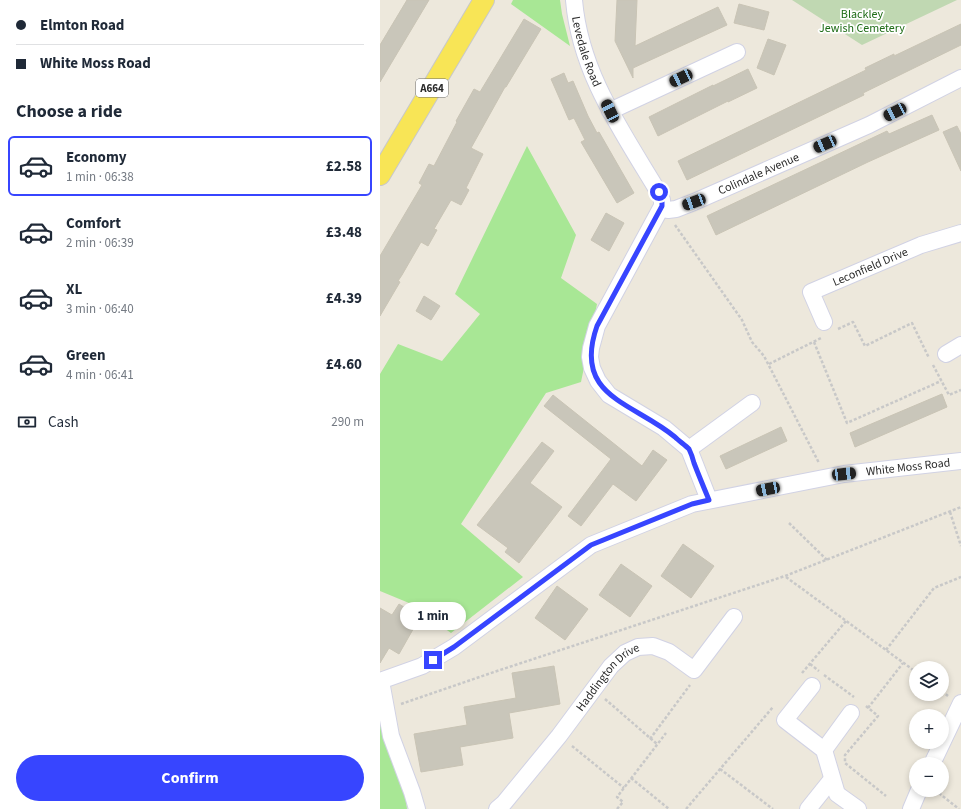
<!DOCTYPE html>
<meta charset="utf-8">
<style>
body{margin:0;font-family:"Source Sans 3",sans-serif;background:#f2f2f3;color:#1f2937;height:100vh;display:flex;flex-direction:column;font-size:15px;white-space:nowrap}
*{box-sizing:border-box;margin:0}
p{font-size:13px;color:#747a83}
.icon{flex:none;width:22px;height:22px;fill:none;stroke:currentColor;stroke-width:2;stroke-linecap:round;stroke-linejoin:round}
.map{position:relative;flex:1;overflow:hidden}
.details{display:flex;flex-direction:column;background:#fff;width:380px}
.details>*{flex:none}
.top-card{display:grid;align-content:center;height:88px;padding:0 16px;background:#fff}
.fabs{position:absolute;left:529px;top:661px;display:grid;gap:8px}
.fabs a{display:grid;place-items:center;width:40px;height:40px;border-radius:50%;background:#fff;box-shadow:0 2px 6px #0003;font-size:20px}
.end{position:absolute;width:18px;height:18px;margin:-9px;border:5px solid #3745ff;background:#fff;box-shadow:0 0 0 2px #fff}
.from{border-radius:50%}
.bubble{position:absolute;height:28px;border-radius:14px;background:#fff;box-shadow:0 2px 6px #0003;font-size:13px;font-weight:700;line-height:28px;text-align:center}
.car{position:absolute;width:12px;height:24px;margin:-12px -6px;border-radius:5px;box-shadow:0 0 3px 1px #0007;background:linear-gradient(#222 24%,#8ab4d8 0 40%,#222 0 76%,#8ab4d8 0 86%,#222 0)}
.top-card b{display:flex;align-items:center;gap:14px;height:38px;font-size:15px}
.top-card b+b{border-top:1px solid #e0e1e3}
.top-card i{width:10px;height:10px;background:#1f2937}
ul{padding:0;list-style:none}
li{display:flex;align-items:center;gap:12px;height:60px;margin:0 8px 6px;padding:0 8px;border:2px solid transparent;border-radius:6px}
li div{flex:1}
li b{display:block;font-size:15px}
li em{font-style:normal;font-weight:700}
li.on{border-color:#3745ff}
li>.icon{width:36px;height:36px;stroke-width:1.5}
h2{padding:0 16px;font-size:18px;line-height:48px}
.pay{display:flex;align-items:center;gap:10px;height:44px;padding:0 16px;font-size:15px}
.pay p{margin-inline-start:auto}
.primary-button{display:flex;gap:8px;margin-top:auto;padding:8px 16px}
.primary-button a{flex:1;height:46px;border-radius:24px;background:#3745ff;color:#fff;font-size:16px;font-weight:700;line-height:46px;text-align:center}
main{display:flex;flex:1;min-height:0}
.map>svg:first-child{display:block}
.green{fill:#a8e795}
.cemetery{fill:#c0d8b2}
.building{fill:#c9c6ba;stroke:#c9c4b5}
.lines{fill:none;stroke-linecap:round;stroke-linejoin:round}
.minor-casing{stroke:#d1d2e4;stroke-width:18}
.major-casing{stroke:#c8c8c8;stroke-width:22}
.path{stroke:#c8c8c8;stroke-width:2.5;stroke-dasharray:3 2;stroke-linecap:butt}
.minor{stroke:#fff;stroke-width:16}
.major{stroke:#f8e556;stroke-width:20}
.route{stroke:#3745ff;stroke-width:5}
.labels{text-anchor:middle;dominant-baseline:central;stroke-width:3.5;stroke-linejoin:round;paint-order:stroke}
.shield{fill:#fff;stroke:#6b6b6b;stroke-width:1}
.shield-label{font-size:11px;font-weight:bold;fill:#2b2b2b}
.park-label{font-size:12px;fill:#1e6c16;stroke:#fff}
.street-label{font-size:12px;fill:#2b2b2b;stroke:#fff}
</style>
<main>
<section class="details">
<div class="top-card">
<b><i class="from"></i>Elmton Road</b>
<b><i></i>White Moss Road</b>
</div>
<h2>Choose a ride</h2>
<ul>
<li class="on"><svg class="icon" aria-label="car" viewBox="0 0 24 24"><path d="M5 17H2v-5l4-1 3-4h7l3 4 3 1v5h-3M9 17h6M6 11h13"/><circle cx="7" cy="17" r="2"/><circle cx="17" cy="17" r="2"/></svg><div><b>Economy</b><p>1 min · 06:38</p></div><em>£2.58</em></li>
<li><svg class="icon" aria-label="car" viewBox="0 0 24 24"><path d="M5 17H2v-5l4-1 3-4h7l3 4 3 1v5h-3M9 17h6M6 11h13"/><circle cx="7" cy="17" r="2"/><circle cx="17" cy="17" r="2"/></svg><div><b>Comfort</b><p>2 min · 06:39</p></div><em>£3.48</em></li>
<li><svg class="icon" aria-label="car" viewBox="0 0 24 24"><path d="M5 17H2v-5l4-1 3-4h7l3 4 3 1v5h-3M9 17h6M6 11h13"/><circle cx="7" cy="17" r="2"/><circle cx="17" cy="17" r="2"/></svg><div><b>XL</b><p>3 min · 06:40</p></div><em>£4.39</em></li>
<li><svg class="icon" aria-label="car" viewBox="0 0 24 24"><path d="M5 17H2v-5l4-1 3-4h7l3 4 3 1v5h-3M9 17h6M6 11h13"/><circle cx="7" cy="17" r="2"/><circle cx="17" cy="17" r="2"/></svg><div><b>Green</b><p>4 min · 06:41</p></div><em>£4.60</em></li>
</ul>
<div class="pay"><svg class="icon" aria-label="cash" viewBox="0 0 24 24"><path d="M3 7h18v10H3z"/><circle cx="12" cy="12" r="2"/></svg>Cash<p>290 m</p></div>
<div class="primary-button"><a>Confirm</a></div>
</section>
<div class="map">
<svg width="581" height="809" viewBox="0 0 581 809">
<rect width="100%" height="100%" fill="#ede8dc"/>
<g class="green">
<polygon points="133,0 180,0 182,14 190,46 131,4"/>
<polygon points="147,146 196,235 181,278 217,304 201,382 166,393 81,524 143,577 71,633 29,603 0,591 0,374 18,344 62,361 100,314 75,294"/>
<polygon points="0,710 25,793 27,809 0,809"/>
</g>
<polygon class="cemetery" points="412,0 577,0 482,45"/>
<g class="building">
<polygon points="27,0 49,0 0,82 0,45"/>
<polygon points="237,0 257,0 255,46 338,7 347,25 253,68 253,78 235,41"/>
<polygon points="359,4 389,12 384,30 354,23"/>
<polygon points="144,19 161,29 126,87 125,87 91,148 103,154 86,188 89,190 81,205 71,200 54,229 57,230 48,246 41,242 22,275 18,281 20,282 0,316 0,256 42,185 39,183 49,164 54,166 77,122 76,121 94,89 100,92"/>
<polygon points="581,24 581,45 483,93 484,95 307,180 298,161 486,70 485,68 514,54 514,56"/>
<polygon points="388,39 406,45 394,75 377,68"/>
<polygon points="368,69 377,88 348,102 348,101 278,136 269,117 333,85 333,86"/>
<polygon points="184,73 188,83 193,81 208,116 217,133 219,132 254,193 237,203 201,142 205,140 194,118 189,120 171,79"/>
<polygon points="552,115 559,130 488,162 336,235 327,216 507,131 509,134"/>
<polygon points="577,126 581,134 581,171 563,132"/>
<polygon points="226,213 244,223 229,251 211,240"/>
<polygon points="44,296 60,306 51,320 36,311"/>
<polygon points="562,394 567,407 475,447 470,433"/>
<polygon points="173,395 262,466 273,450 287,460 256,501 233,484 201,526 188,516 231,459 164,406"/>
<polygon points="401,427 407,441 346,469 340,456"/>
<polygon points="162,442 174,451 150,483 182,507 139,563 125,552 128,548 97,525"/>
<polygon points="303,544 334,566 311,598 281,576"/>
<polygon points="241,564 272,586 250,617 219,595"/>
<polygon points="177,586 208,609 185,640 155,618"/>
<polygon points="19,604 40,617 19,654 9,648 0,663 0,608 12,615"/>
<polygon points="174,666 180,704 129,713 133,738 80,747 83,765 41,772 34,734 87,725 84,707 136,698 132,673"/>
</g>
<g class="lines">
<g class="minor-casing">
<g id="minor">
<path id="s1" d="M194 0C200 73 242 131 279 193L282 200V206L217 326 211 348 210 357 212 368 218 381 229 395 284 428 309 449 329 500"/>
<polyline points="230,111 357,52"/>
<path id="s2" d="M282 206 288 210 296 209 314 202 489 125 581 78"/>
<path id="s3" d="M444 322 431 292 541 245 581 233"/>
<polyline points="566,354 581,345"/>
<polyline points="309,449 372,403"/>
<path id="s4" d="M0 681 42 666 74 647 211 545 312 504 464 474 581 461"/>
<polyline points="1,681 11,736 32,792 37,809"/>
<polyline points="432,686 405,720 444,750 457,794 478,809"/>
<polyline points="444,750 471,713"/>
<polyline points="552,764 581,703"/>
<path id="s5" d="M117 809 124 803 179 736 231 666 245 653 258 647 273 646 289 652 314 670 354 617"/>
<polyline points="428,809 452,779"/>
<polyline points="531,809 539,790"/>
</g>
</g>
<g class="major-casing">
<polyline id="major" points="0,175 104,0"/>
</g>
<g class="path">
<polyline points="295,225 362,320 372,342 384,356 439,463"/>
<polyline points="458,329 473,322 485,346 532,323 549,358"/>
<polyline points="434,342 467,423 561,381"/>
<polyline points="389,364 441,338"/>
<polyline points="553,365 569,395 581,390"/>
<polyline points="570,512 581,546"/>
<polyline points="409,523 447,560"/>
<polyline points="406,577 536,672"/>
<polyline points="506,650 554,588 581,577"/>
<polyline points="430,664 439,671"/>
<polyline points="422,673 466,621"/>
<polyline points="444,675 474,697"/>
<polyline points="562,691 568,696"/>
<polyline points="225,699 277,744"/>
<polyline points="21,704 114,672 405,576 581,507"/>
<polyline points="486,706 498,716 465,755 465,763 506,796"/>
<polyline points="488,708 523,663"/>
<polyline points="270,739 310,685"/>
<polyline points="192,746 244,788"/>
<polyline points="340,769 393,809"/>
<polyline points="251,778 289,809"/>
<polyline points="555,790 579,809"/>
<polyline points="237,809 243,802 237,797 286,733"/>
<polyline points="306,809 393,707"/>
</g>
<use href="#minor" class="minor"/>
<use href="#major" class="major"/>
</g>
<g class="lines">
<path class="route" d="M53 660 74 647 211 545 312 504 329 500C324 488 319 476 314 463 313 459 311 453 309 449 305 445 299 441 295 437 253 402 192 397 217 326L282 206V200L279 192"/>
</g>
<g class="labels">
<rect class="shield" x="36" y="79" width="32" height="18" rx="3"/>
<g class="shield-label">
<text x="52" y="88">A664</text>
</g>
<g class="park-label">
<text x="482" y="14">Blackley<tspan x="482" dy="14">Jewish Cemetery</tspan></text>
</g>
<g class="street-label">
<text stroke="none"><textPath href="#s1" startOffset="53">Levedale Road</textPath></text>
<text stroke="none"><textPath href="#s2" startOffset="105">Colindale Avenue</textPath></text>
<text stroke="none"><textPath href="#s3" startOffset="97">Leconfield Drive</textPath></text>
<text stroke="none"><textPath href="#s4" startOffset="581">White Moss Road</textPath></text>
<text stroke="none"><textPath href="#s5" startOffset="173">Haddington Drive</textPath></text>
</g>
</g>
</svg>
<div class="fabs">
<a><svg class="icon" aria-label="layers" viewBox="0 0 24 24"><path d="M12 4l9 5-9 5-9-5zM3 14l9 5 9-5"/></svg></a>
<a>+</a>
<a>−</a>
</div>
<i class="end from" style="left:279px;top:192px"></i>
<i class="end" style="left:53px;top:660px"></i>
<div class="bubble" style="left:20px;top:602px;width:66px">1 min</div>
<i class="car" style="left:301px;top:78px;rotate:245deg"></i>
<i class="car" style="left:230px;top:111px;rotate:334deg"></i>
<i class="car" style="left:515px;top:112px;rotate:243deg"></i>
<i class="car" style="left:445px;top:144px;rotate:246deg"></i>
<i class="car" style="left:314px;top:202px;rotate:250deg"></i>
<i class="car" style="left:464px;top:474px;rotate:84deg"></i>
<i class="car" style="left:388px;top:489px;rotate:259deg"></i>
</div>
</main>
